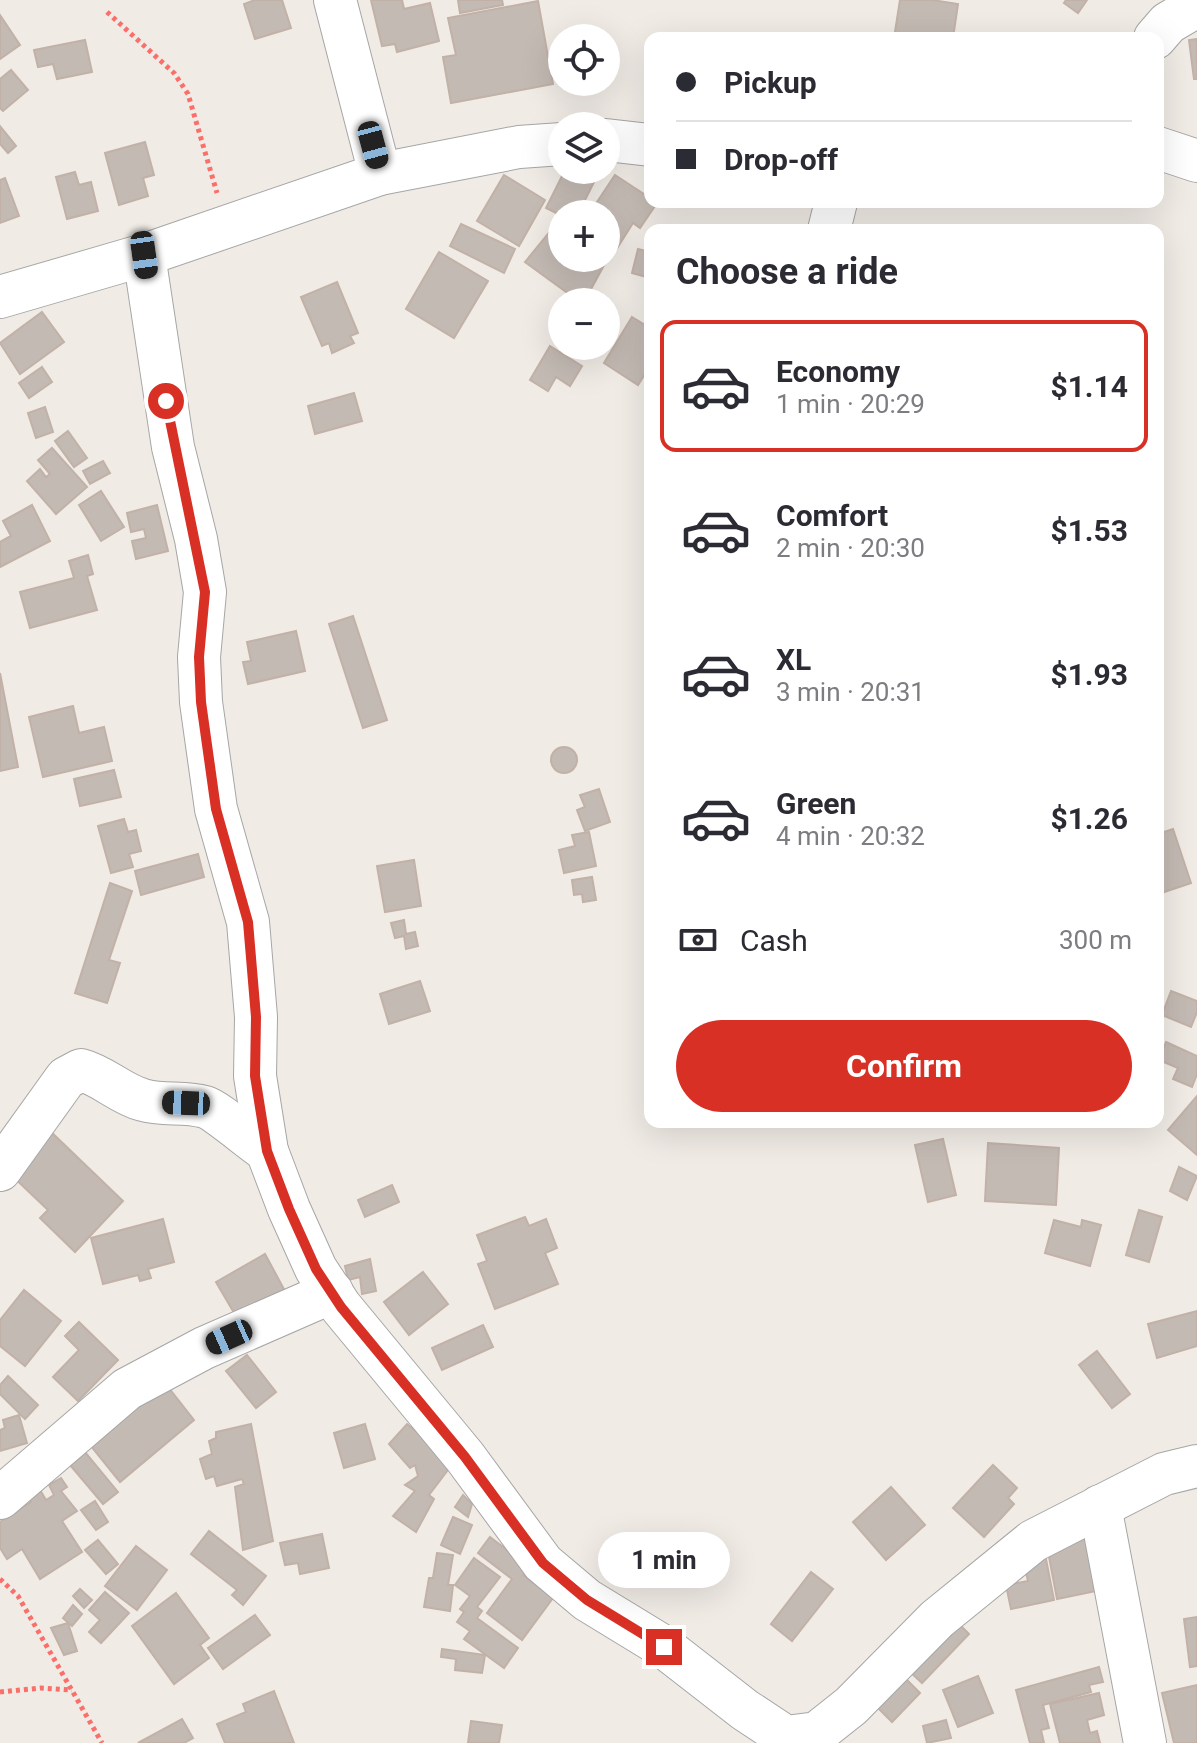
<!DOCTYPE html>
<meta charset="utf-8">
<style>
body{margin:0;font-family:Roboto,sans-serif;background:#f7f7f7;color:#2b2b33;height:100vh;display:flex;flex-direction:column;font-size:30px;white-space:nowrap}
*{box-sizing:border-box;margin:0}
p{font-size:26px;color:#7c7c81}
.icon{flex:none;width:44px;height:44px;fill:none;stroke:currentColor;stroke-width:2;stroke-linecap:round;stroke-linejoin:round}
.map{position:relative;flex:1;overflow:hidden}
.drawer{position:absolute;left:644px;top:224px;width:520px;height:904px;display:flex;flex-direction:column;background:#fff;border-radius:16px;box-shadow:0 8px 32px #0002}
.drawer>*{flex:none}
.top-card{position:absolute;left:644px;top:32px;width:520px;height:176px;border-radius:16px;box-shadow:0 8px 32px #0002;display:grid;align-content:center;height:176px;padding:0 32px;background:#fff}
.tools{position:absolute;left:548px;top:24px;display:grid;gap:16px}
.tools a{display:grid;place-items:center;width:72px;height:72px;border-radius:50%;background:#fff;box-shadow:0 8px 32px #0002;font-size:40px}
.end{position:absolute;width:36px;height:36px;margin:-18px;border:10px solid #d93025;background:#fff;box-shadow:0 0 0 4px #fff}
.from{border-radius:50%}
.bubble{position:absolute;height:56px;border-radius:28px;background:#fff;box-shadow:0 8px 32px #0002;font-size:26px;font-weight:700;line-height:56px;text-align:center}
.car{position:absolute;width:24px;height:48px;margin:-24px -12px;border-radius:10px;box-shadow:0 0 6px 2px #0007;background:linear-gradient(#222 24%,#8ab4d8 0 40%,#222 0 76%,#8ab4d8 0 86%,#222 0)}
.top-card b{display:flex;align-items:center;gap:28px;height:76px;font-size:30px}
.top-card b+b{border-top:2px solid #e1e1e2}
.top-card i{width:20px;height:20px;background:#2b2b33}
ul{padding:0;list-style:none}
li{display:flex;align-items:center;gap:24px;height:132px;margin:0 16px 12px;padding:0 16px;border:4px solid transparent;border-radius:16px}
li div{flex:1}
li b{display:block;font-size:30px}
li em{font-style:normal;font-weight:700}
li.selected{border-color:#d93025}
li>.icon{width:72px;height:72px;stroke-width:1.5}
h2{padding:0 32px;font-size:36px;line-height:96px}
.pay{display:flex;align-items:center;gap:20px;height:88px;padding:0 32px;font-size:30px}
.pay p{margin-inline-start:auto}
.button{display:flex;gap:16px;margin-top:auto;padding:16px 32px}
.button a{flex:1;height:92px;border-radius:48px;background:#d93025;color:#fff;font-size:32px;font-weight:700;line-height:92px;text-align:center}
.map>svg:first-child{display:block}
.building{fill:#c4bab4;stroke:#c2b1a7;stroke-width:2}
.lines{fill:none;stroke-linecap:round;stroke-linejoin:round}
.minor-casing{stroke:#a6a6a6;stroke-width:44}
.path{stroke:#fb6f6b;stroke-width:5;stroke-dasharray:4 4;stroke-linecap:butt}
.minor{stroke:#fff;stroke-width:42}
.route{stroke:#d93025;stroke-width:10}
</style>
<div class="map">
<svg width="1197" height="1743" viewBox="0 0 1197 1743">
<rect width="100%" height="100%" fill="#f0ebe5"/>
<g class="building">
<polygon points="282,0 291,28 255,39 244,4 255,0"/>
<polygon points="371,0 402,0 404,9 430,3 439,41 397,52 395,44 382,46"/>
<polygon points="458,0 502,0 503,5 460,13"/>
<polygon points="900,0 932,0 958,4 953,38 894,38"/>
<polygon points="1066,0 1087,0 1078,13 1064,3"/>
<polygon points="538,1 553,84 451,103 443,57 456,55 448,18"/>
<polygon points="0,15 20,45 0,59"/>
<polygon points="1197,39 1197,79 1194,79 1189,40"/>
<polygon points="85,40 92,72 57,79 53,64 38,67 34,50"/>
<polygon points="11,70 28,90 3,111 0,108 0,79"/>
<polygon points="0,126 16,146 8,153 0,144"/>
<polygon points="145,142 154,175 143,178 148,196 119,205 105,153"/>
<polygon points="565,170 594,182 584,202 591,206 586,214 562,214 562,216 546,208"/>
<polygon points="75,172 79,185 91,182 98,211 67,219 56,177"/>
<polygon points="504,175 545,200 519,246 477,221"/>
<polygon points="615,175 650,198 650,202 657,203 640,228 633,223 616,250 606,244 606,214 601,214 593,208"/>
<polygon points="5,178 19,216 0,223 0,180"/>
<polygon points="561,218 562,258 606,258 606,254 609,256 584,302 580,302 525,262"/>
<polygon points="461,224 515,249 504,273 450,246"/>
<polygon points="638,249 650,252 650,278 632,273"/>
<polygon points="439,252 488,281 454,338 406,309"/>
<polygon points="337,282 358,333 350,336 354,343 332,353 329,343 322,346 301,297"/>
<polygon points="42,312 64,342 20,374 0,343"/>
<polygon points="632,317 650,328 650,366 638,385 604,363"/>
<polygon points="550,346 582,366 570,386 556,377 548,391 530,380"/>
<polygon points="42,367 52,382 29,398 19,383"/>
<polygon points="354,393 362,421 315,434 308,406"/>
<polygon points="45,407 53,432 36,438 28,413"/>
<polygon points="68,431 87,458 74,467 55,441"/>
<polygon points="52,448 87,487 56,514 27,481 40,469 46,477 50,474 38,460"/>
<polygon points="103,461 110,473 90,484 83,471"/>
<polygon points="101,491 124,527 101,541 79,505"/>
<polygon points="32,505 50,541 0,567 0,542 11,536 3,521"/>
<polygon points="157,505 168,551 136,559 132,541 146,538 144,529 131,532 127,513"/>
<polygon points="88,555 93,574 87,576 97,610 30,628 20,592 74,578 69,561"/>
<polygon points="353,616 387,720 363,728 329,624"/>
<polygon points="296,631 305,671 248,684 243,662 251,661 247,642"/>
<polygon points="0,673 18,767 0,771"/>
<polygon points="73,706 79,733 104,727 112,761 43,777 29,717"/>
<circle cx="564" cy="760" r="13"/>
<polygon points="114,770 121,797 80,806 74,779"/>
<polygon points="599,789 610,822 585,831 577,810 585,807 580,795"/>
<polygon points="124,819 128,832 136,830 141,851 129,854 133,867 111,873 98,826"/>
<polygon points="1173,829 1191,883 1158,894 1158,834"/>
<polygon points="589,832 596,866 564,873 559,850 575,846 572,835"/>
<polygon points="198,854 204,877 141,895 135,871"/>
<polygon points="414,860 421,906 385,912 377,866"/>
<polygon points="592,877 596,900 583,902 582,894 574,895 572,880"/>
<polygon points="110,883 132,891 109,960 120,963 107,1003 75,993"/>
<polygon points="404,920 406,934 415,932 418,946 406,949 404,936 395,938 391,923"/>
<polygon points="420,981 430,1011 389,1024 380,994"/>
<polygon points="1171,991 1197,1001 1197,1012 1191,1027 1162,1015"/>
<polygon points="1166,1042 1197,1056 1197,1074 1192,1087 1173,1079 1178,1068 1159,1060"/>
<polygon points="1197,1096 1197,1155 1168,1130"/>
<polygon points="48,1129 123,1201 75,1252 40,1218 48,1210 7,1171"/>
<polygon points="943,1139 956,1195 928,1202 915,1145"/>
<polygon points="988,1143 1059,1148 1056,1205 985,1201"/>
<polygon points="1179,1167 1197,1176 1187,1200 1170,1191"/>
<polygon points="392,1185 399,1202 365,1217 358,1200"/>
<polygon points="1139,1210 1162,1217 1149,1262 1126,1255"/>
<polygon points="525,1217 529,1226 546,1219 557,1248 545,1253 558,1284 495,1309 478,1264 487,1261 477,1235"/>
<polygon points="163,1219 174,1262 148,1269 151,1278 140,1281 138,1275 103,1284 91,1238"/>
<polygon points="1054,1220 1081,1227 1082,1220 1101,1225 1090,1266 1045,1253"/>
<polygon points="265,1254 285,1291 237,1318 216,1282"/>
<polygon points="370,1259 376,1291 362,1294 360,1277 348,1280 345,1266"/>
<polygon points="423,1272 448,1304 409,1335 384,1302"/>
<polygon points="24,1290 61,1321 25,1366 0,1346 0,1320"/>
<polygon points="1197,1311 1197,1346 1157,1358 1148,1324"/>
<polygon points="79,1322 118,1360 78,1401 53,1377 79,1350 65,1336"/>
<polygon points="483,1325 493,1347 442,1370 432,1348"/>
<polygon points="1097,1351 1130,1394 1112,1408 1079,1365"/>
<polygon points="247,1355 276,1392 256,1408 226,1371"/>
<polygon points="8,1376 38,1405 25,1419 0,1394 0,1385"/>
<polygon points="165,1383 194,1420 120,1482 90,1445"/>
<polygon points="19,1415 27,1443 0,1451 0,1430 5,1428 3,1420"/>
<polygon points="251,1424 273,1541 243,1550 235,1487 244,1484 242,1479 217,1486 214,1476 206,1479 200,1459 212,1454 209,1441 216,1438 216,1432"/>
<polygon points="365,1424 375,1459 344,1468 334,1433"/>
<polygon points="407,1424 454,1462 429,1495 434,1499 416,1532 393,1516 415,1491 405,1485 418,1476 415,1465 410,1468 389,1444"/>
<polygon points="75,1440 118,1492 103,1504 60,1453"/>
<polygon points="993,1465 1017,1488 1008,1498 1014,1504 984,1537 953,1508"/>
<polygon points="33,1478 46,1500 54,1495 49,1485 61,1478 67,1487 61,1491 77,1511 62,1521 82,1552 40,1579 22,1549 7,1559 0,1548 0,1522 31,1502 21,1485"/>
<polygon points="891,1487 925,1525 886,1560 853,1522"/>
<polygon points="463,1495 472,1504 468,1517 455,1507"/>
<polygon points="95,1501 108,1522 96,1530 81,1510"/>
<polygon points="453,1517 472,1525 460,1554 441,1545"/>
<polygon points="209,1531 266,1576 243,1605 232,1595 237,1590 191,1554"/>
<polygon points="322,1534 329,1568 300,1574 298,1563 285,1565 280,1543"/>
<polygon points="490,1537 529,1567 523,1575 553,1598 522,1640 487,1613 512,1579 478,1553"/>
<polygon points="1085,1538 1096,1591 1057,1599 1047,1546"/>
<polygon points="98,1540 118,1564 106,1574 85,1550"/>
<polygon points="136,1546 167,1570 137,1610 105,1586"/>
<polygon points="437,1553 453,1555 448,1585 453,1585 450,1611 424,1607 429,1578 433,1578"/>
<polygon points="1045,1554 1054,1600 1011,1609 1006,1585 1028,1581 1023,1559"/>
<polygon points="474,1558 500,1577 477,1607 482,1611 477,1618 518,1648 504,1668 464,1639 470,1631 457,1622 464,1612 460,1609 470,1596 455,1585"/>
<polygon points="811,1572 833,1589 792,1641 771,1624"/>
<polygon points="80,1589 92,1600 84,1608 73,1596"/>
<polygon points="105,1592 129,1613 101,1643 89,1632 100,1620 89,1610"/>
<polygon points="176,1593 209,1638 200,1645 209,1658 174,1684 132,1626"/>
<polygon points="73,1605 82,1614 72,1626 63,1618"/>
<polygon points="255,1615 270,1635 223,1669 208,1648"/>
<polygon points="1197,1617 1197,1666 1190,1667 1184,1619"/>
<polygon points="955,1620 969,1634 922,1683 908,1670"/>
<polygon points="68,1623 77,1651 64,1655 51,1628"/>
<polygon points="442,1649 485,1655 482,1673 455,1670 456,1659 441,1657"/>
<polygon points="1099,1667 1103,1682 1089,1685 1091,1692 1043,1705 1049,1728 1041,1730 1044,1743 1030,1743 1016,1690"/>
<polygon points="978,1676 993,1713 958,1727 943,1690"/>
<polygon points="905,1678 920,1693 892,1722 877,1707"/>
<polygon points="1197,1685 1197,1743 1174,1743 1162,1693"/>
<polygon points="274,1691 294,1743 225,1743 217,1724 246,1712 243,1704"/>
<polygon points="1099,1693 1104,1715 1087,1720 1090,1733 1097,1731 1100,1743 1060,1743 1050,1704"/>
<polygon points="182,1719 193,1738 184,1743 138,1743"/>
<polygon points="946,1720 951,1738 927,1743 923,1726"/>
<polygon points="471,1721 502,1725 499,1743 468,1743"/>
</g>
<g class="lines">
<g class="minor-casing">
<g id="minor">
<polyline points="335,0 380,174"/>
<polyline points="1155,38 1168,23 1197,6"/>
<polyline points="606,140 650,145"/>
<polyline points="1158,148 1197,161"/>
<polyline points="829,230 836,202"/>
<polyline points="144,255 173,447 196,539 205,592 199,657 201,702 216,809 248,922 256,1017 255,1076 267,1151 289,1209 316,1269 341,1307 465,1457 543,1563 587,1600 664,1647 745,1710 786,1737 817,1733 851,1706 937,1619 1033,1541 1164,1474 1197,1466"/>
<polyline points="0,297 144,255 380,174 519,147 562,144"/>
<path d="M0 1170 66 1078 81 1070C104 1076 120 1094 143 1100 163 1106 185 1101 205 1107 216 1110 253 1142 267 1151"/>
<polyline points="0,1498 127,1389 204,1348 332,1292"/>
<polyline points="1100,1506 1145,1743"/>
</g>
</g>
<g class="path">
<polyline points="107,12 174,73 188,94 217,193"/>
<polyline points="0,1579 18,1596 102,1743"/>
<polyline points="0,1692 41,1688 72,1690"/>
</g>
<use href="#minor" class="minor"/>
</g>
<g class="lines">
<polyline class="route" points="166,401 205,592 199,657 201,702 216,809 248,922 256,1017 255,1076 267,1151 289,1209 316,1269 341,1307 465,1457 543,1563 587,1600 664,1647"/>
</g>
</svg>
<div class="tools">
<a><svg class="icon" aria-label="locate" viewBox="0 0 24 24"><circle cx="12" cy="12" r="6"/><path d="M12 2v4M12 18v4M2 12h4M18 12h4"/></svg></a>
<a><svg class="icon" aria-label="layers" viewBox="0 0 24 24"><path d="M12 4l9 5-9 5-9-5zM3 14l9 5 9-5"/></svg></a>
<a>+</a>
<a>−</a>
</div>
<i class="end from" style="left:166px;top:401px"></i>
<i class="end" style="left:664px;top:1647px"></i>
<div class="bubble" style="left:598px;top:1532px;width:132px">1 min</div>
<i class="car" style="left:373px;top:145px;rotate:165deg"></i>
<i class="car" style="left:144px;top:255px;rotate:172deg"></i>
<i class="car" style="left:186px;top:1103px;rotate:272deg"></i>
<i class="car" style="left:229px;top:1337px;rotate:246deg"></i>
<div class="top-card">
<b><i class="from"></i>Pickup</b>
<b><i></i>Drop-off</b>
</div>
<section class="drawer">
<h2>Choose a ride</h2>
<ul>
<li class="selected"><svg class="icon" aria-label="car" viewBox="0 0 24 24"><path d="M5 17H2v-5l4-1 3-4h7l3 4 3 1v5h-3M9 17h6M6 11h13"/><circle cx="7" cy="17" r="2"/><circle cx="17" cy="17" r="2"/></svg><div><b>Economy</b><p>1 min · 20:29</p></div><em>$1.14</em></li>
<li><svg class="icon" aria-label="car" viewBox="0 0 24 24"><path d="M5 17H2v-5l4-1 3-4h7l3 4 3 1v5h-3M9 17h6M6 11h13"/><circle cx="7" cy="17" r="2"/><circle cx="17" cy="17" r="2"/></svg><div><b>Comfort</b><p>2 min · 20:30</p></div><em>$1.53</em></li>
<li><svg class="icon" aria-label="car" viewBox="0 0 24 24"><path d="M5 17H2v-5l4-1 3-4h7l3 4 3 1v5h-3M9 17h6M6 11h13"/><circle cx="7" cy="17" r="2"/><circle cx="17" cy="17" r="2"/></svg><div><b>XL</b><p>3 min · 20:31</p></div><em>$1.93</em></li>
<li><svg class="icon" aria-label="car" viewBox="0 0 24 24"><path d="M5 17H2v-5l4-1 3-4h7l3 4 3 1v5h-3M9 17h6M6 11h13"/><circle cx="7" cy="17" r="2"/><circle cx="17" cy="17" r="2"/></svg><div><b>Green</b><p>4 min · 20:32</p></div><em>$1.26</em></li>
</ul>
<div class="pay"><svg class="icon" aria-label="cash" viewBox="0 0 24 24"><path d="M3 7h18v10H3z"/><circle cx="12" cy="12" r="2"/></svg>Cash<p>300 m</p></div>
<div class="button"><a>Confirm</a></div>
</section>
</div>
